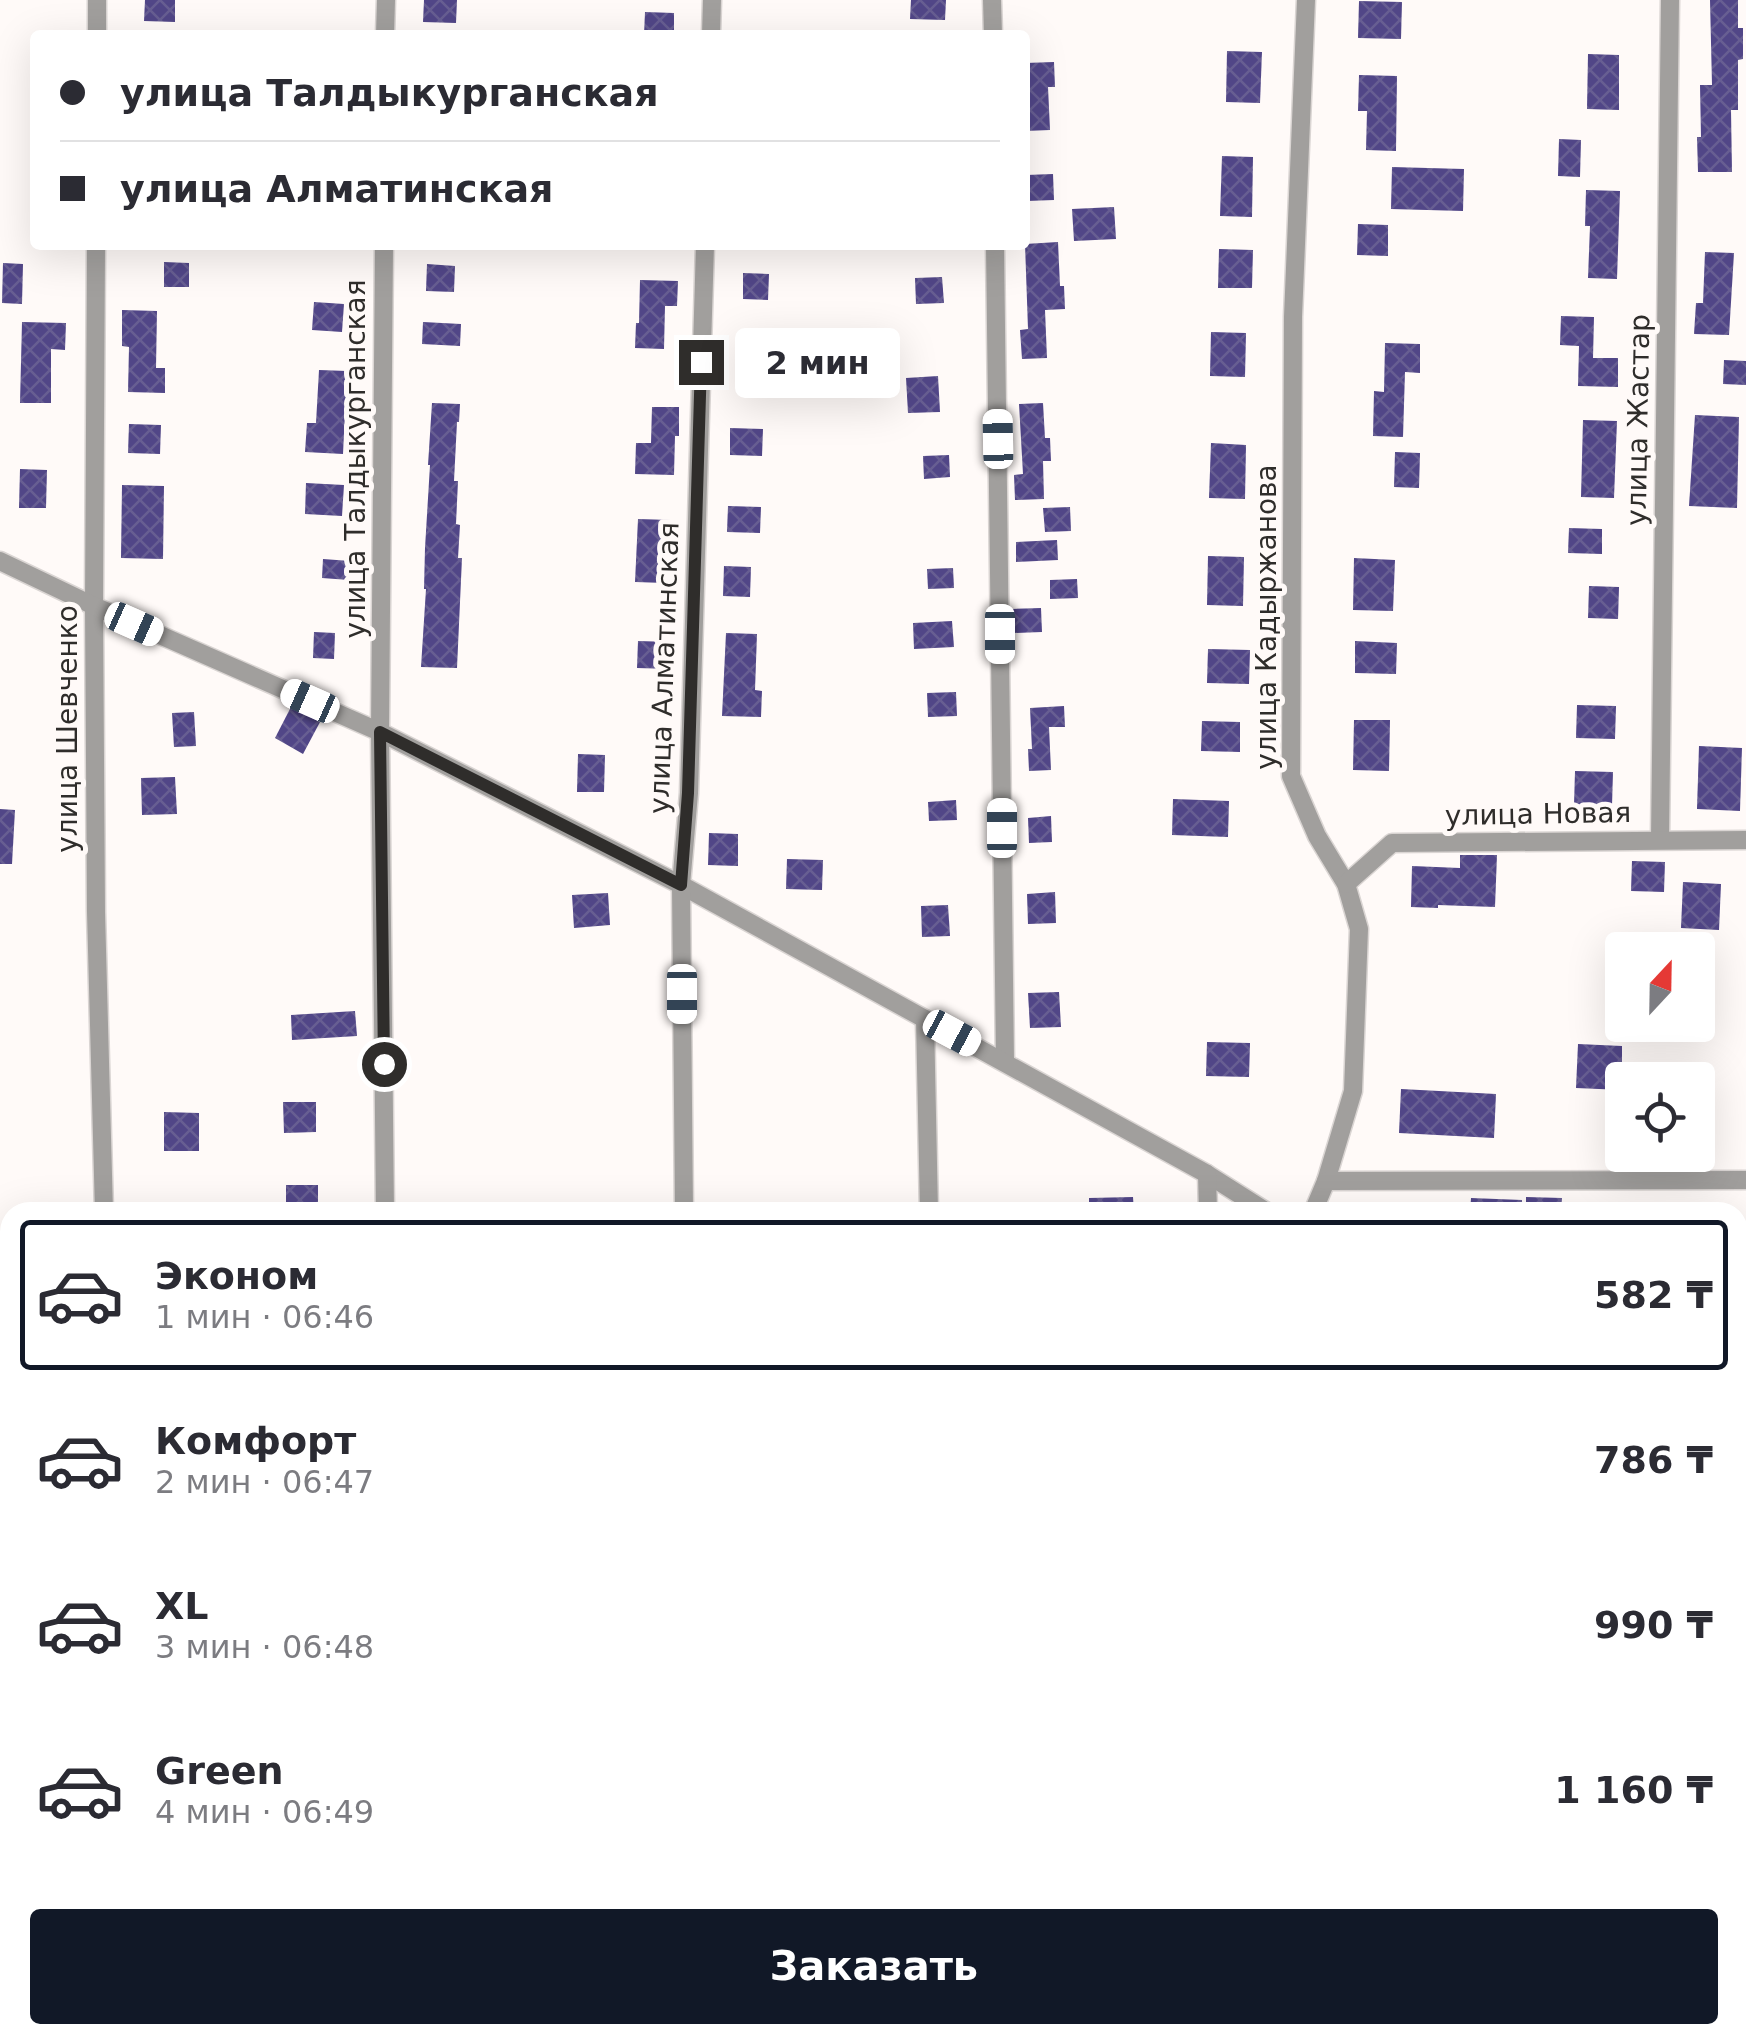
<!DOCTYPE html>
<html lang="ru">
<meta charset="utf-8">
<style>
body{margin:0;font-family:"DejaVu Sans",sans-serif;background:#f2f2f3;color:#2b2b33;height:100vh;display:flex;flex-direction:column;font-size:38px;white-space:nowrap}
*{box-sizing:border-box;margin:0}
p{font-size:32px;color:#7c7c81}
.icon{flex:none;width:55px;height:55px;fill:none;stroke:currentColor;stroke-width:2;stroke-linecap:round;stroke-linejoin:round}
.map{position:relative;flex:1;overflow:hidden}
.sheet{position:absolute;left:0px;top:1202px;width:1748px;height:842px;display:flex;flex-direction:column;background:#fff;border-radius:30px 30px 0 0;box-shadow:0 10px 40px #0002}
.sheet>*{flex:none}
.hud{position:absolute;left:30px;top:30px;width:1000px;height:220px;border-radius:10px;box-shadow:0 10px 40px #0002;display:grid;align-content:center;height:220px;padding:0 30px;background:#fff}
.needle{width:65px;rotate:22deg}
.fabs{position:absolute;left:1605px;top:932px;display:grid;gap:20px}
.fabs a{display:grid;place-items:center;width:110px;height:110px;border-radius:10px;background:#fff;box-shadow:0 10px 40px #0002;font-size:50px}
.end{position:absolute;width:45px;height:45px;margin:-22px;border:12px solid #2f2d2b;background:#fff;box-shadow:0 0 0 5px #fff}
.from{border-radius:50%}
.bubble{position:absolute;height:70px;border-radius:10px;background:#fff;box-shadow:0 10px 40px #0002;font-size:32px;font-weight:700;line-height:70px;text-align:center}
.car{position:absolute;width:30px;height:60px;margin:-30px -15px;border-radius:12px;box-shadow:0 0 8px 2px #0007;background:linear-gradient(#fff 24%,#345 0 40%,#fff 0 76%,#345 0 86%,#fff 0)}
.hud b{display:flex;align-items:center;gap:35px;height:95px;font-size:38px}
.hud b+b{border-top:2px solid #e1e1e2}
.hud i{width:25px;height:25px;background:#2b2b33}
ul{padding:18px 0 0;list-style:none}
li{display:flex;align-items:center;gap:30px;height:150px;margin:0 20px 15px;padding:0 10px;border:5px solid transparent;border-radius:10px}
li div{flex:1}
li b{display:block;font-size:38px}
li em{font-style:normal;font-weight:700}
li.on{border-color:#111827}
li>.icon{width:90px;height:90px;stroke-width:1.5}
.action{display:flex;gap:20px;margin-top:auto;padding:20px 30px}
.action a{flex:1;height:115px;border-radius:10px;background:#111827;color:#fff;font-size:40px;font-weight:700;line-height:115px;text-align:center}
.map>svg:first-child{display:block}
.green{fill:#d8dfae}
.building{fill:url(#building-cross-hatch)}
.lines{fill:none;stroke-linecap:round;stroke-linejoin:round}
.minor-casing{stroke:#dad5d3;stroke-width:21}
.major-casing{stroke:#dad5d3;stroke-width:26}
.minor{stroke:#a19f9d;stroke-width:18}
.major{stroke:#595451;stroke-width:22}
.route{stroke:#2f2d2b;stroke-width:12}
.labels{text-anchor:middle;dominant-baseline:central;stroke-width:10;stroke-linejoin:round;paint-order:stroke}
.street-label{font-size:28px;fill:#2f2d2b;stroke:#fffaf8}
</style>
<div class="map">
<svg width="1746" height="2043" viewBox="0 0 1746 2043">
<defs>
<pattern id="building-cross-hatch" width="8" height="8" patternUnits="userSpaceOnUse" patternTransform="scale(2.5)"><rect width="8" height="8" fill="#514687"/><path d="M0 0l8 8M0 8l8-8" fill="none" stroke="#675e92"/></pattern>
</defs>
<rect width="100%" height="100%" fill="#fffaf8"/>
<polygon class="green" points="1738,1677 1746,1688 1746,1797 1738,1804"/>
<g class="building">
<polygon points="145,0 175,0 175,22 144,21"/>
<polygon points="424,0 457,0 456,23 423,22"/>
<polygon points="911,0 946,0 945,20 910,19"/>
<polygon points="1710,0 1738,0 1738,28 1743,28 1743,59 1738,60 1738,110 1731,110 1732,172 1698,172 1697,137 1701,137 1700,85 1712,85"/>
<polygon points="1359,1 1402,2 1401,39 1358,38"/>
<polygon points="645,12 674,13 674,35 644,35"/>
<polygon points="1227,51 1262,52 1260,103 1226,102"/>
<polygon points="1588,54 1619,55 1619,110 1587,109"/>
<polygon points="1054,62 1055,87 1048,87 1050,130 1025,131 1025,63"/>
<polygon points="1359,75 1397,76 1396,151 1366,150 1367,111 1358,111"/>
<polygon points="1559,139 1581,140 1580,177 1558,176"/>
<polygon points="1222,156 1253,157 1252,217 1220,216"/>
<polygon points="1392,167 1464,169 1463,211 1391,209"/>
<polygon points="1053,174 1054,200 1027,201 1026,175"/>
<polygon points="1586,190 1620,191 1617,279 1588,278 1590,226 1585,226"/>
<polygon points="1114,207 1116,239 1074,241 1072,209"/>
<polygon points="1358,224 1388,225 1388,256 1357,255"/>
<polygon points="1058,242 1060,286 1064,286 1065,309 1045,310 1047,358 1022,359 1020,330 1028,329 1025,244"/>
<polygon points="1219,249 1253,250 1252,288 1218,288"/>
<polygon points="1705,252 1734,253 1729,335 1694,334 1696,303 1703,303"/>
<polygon points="164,262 189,263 189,287 164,287"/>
<polygon points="3,263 23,264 22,304 2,303"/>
<polygon points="427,264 455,266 454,292 426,291"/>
<polygon points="743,273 769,274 768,300 743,299"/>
<polygon points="942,277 944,303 916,304 915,278"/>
<polygon points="640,280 678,281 677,306 665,306 664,349 635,348 636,323 639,323"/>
<polygon points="314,302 344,304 342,332 312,330"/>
<polygon points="122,310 157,311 156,368 165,368 165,393 128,392 129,347 122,346"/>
<polygon points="1561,316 1594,317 1593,358 1618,358 1618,387 1578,386 1579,346 1560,345"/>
<polygon points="22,322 66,323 65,350 51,349 51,403 20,403"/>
<polygon points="423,322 461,324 460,346 422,344"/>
<polygon points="1211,332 1246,333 1245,377 1210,376"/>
<polygon points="1385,343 1420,344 1420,373 1405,372 1403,437 1373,436 1374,391 1384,392"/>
<polygon points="1724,360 1746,361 1746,385 1723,384"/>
<polygon points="319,370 347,371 343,454 305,452 307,423 316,423"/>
<polygon points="938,376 940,412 908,413 906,378"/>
<polygon points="432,403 460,404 459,422 457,422 454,481 458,481 456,524 460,525 458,558 462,558 457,668 421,667 426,589 424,589 425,548 430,465 428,465"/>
<polygon points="1043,403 1045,438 1050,438 1051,461 1043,461 1044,499 1015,500 1014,475 1023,474 1019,404"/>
<polygon points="652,407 679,407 679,436 675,436 674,475 635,474 636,443 651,443"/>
<polygon points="1695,415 1739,417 1737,508 1689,506"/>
<polygon points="1583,420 1617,421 1614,498 1581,497"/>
<polygon points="129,424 161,425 160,454 128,453"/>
<polygon points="730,428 763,429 762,456 730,455"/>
<polygon points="1211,443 1246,445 1245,499 1209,498"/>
<polygon points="1395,452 1420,453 1419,488 1394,487"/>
<polygon points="949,455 950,477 924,479 923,456"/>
<polygon points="20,469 47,470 46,508 19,508"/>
<polygon points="306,483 344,485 342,516 305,514"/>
<polygon points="122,485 164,486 163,559 121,558"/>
<polygon points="728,506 761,507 760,533 727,532"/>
<polygon points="1070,507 1071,531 1045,532 1043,508"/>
<polygon points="638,519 671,520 670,546 666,546 665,583 635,582"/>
<polygon points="1569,528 1602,529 1602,554 1568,553"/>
<polygon points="1057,540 1058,560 1016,562 1016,542"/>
<polygon points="1208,556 1244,557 1243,606 1207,605"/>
<polygon points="1354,558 1395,560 1393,611 1353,610"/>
<polygon points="323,559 350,561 349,580 322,578"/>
<polygon points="724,566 751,567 750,597 723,596"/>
<polygon points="953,568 954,588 928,589 927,569"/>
<polygon points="1077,579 1078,598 1050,599 1050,580"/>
<polygon points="1589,586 1619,587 1618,619 1588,618"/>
<polygon points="1041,608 1042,632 1013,633 1012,609"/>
<polygon points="952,621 954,647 914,649 913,623"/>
<polygon points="314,632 335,633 334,659 313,658"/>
<polygon points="726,633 757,634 755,690 762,691 761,717 722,716"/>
<polygon points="638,641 671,642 670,669 637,668"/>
<polygon points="1355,641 1397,643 1396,674 1355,673"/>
<polygon points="1208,649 1250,650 1249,684 1207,683"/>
<polygon points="956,692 957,716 928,717 927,693"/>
<polygon points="1577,705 1616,706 1615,739 1576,738"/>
<polygon points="1064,706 1065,727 1049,727 1051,770 1029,771 1028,749 1032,749 1030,708"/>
<polygon points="291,707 320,722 303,754 275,738"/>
<polygon points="194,712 196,746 174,747 172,713"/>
<polygon points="1354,720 1390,720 1389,771 1353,770"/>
<polygon points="1202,721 1240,722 1240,752 1201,751"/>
<polygon points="1699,746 1742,748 1740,811 1697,809"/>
<polygon points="578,754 605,755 604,792 577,792"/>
<polygon points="1575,771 1613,772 1612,806 1574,805"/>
<polygon points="175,777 177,814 142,815 141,778"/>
<polygon points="1173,799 1229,801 1228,837 1172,835"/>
<polygon points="956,800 957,820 929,821 928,802"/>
<polygon points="0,809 15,810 12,864 0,864"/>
<polygon points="1051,816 1052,842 1029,843 1028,818"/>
<polygon points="709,833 738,834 738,866 708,865"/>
<polygon points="1460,855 1497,855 1495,907 1438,905 1438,908 1411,907 1412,866 1460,868"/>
<polygon points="787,859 823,860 822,890 786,889"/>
<polygon points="1632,861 1665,862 1664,892 1631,891"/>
<polygon points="1683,882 1721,884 1719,930 1681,928"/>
<polygon points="1055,892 1056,923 1028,924 1027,894"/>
<polygon points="608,893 610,925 574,928 572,895"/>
<polygon points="948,905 950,936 922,937 921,906"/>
<polygon points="1059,992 1061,1027 1030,1028 1028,993"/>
<polygon points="355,1011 357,1036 292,1040 291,1015"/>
<polygon points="1207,1042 1250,1043 1249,1077 1206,1076"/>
<polygon points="1578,1044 1622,1046 1622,1090 1576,1088"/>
<polygon points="1401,1089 1496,1094 1494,1138 1399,1133"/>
<polygon points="283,1102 316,1102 316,1132 284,1133"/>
<polygon points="164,1112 199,1113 199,1151 164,1151"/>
<rect x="286" y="1185" width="32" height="27"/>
<polygon points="1133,1197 1134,1212 1089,1212 1089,1198"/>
<polygon points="1526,1197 1562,1198 1561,1212 1526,1212"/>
<polygon points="1471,1198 1522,1200 1522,1212 1470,1212"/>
</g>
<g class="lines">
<g class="minor-casing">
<g id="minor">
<polyline points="992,0 993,35"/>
<polyline points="1306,0 1293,317 1291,776 1317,836 1346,884 1359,929 1353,1091 1326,1181 1313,1212"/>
<polyline points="97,35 97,0"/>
<polyline points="385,35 386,0"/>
<polyline points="711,35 712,0"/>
<polyline points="96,245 94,606 96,912 104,1212"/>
<polyline points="384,245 380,732 385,1212"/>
<polyline points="995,245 1005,1061"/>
<polyline points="0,561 94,606 380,732 681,885 1207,1174 1267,1212"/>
<polyline points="1660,840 1670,0"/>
<polyline points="1346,884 1392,843 1746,840"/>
<polyline points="925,1019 929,1212"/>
<polyline points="1207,1174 1208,1212"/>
<polyline points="1326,1181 1746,1180"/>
<polyline points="684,1212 681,885 689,793 705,245"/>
<polyline points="0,1341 10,1341"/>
<polyline points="1738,1821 1746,1815"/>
<polyline points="1738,1903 1746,1897"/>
<polyline points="114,2035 115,2043"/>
<polyline points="393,2035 393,2043"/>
<polyline points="708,2035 712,2043"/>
<polyline points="1018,2035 1024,2043"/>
<polyline points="1610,2035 1617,2043"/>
<polyline points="679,2043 689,2035"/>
<polyline points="1454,2043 1464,2035"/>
<polyline points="1562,2043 1572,2035"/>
</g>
</g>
<g class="major-casing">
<g id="major">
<polyline points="1738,1553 1746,1547"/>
<polyline points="1738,1593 1746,1586"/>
<polyline points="1120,2043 1130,2035"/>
<polyline points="1173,2043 1183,2035"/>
</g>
</g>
<use href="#minor" class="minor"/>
<use href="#major" class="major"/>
</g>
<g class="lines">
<polyline class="route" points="384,1064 380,732 681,885 688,793 701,362"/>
</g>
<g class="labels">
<g class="street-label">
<text transform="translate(1638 420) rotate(-89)">улица Жастар</text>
<text transform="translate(355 459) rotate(-90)">улица Талдыкурганская</text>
<text transform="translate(1266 617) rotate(-90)">улица Кадыржанова</text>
<text transform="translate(664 668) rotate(-88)">улица Алматинская</text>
<text transform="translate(67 729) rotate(-90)">улица Шевченко</text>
<text transform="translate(1538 814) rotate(-1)">улица Новая</text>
</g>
</g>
</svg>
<div class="fabs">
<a><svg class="needle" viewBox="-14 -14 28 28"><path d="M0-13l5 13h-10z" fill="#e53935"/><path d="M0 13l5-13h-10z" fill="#7c7c81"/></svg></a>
<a><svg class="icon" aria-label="locate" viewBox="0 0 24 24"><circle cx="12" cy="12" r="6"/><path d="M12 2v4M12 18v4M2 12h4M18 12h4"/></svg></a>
</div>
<i class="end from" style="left:384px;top:1064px"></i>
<i class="end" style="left:701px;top:362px"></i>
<div class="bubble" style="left:735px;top:328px;width:165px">2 мин</div>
<i class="car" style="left:998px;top:439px;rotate:359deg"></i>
<i class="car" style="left:134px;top:624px;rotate:114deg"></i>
<i class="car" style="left:1000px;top:634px;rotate:180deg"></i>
<i class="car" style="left:310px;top:701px;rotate:294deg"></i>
<i class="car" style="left:1002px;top:828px;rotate:0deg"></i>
<i class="car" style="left:682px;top:994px;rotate:180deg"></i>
<i class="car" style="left:952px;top:1033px;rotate:118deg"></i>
<div class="hud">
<b><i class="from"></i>улица Талдыкурганская</b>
<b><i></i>улица Алматинская</b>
</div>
<section class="sheet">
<ul>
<li class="on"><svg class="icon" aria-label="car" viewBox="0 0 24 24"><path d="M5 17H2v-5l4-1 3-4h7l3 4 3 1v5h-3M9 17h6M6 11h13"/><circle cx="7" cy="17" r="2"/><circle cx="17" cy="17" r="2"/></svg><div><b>Эконом</b><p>1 мин · 06:46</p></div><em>582 ₸</em></li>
<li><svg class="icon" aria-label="car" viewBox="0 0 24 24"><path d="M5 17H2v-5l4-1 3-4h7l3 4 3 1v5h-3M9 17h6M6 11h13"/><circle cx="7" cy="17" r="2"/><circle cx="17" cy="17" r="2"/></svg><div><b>Комфорт</b><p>2 мин · 06:47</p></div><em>786 ₸</em></li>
<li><svg class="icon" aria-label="car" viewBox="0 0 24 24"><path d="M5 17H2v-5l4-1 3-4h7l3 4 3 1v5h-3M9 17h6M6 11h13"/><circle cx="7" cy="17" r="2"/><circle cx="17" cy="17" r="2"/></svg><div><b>XL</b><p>3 мин · 06:48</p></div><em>990 ₸</em></li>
<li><svg class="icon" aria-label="car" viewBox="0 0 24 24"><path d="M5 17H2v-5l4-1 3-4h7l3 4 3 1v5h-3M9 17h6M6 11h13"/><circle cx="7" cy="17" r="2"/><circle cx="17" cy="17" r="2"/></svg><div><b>Green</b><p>4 мин · 06:49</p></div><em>1 160 ₸</em></li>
</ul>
<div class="action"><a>Заказать</a></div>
</section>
</div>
